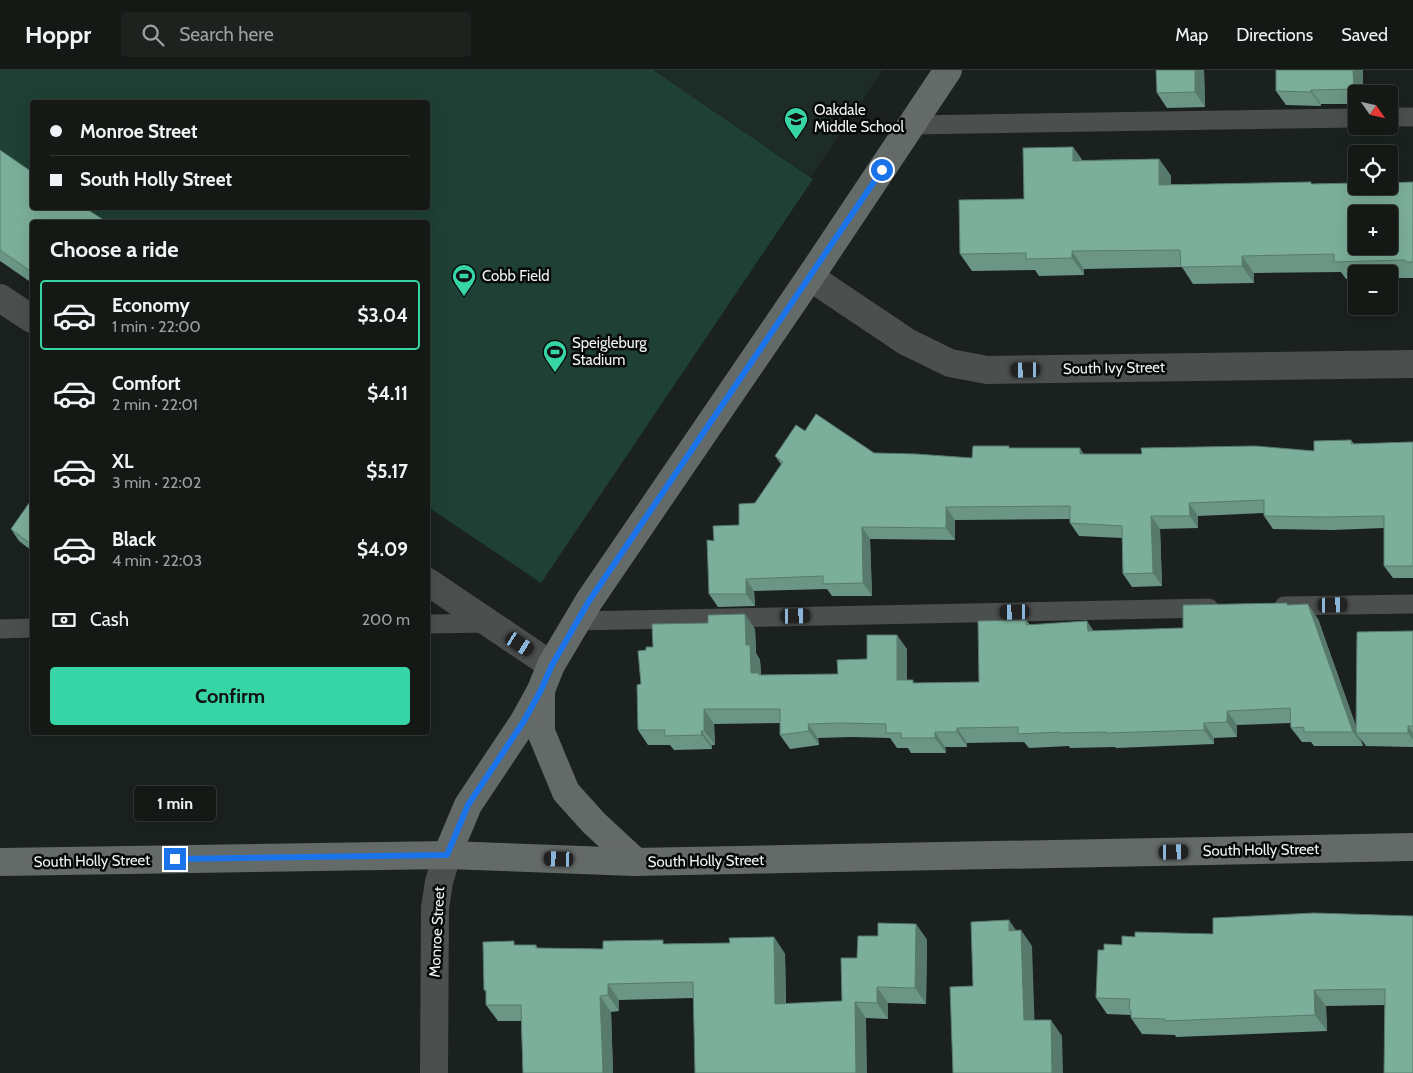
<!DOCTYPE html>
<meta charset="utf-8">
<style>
body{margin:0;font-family:Cabin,sans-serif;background:#1d221f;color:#f1f3f6;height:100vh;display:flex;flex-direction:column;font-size:19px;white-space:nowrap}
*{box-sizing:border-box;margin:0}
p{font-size:16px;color:#9da0a1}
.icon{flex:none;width:28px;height:28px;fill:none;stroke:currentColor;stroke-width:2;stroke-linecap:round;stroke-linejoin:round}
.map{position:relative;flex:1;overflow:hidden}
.drawer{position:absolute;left:30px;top:150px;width:400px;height:515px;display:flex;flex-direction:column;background:#141916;border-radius:5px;box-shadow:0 5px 20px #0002,0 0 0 1px #333835}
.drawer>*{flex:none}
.hud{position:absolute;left:30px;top:30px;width:400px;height:110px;border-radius:5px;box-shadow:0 5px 20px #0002,0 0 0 1px #333835;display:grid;align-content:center;height:110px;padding:0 20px;background:#141916}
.needle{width:32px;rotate:124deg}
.fabs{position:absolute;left:1348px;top:15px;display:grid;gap:10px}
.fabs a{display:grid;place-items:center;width:50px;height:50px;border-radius:5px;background:#141916;box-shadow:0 5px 20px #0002,0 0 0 1px #333835;font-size:25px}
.end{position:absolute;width:22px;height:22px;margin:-11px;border:6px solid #1a73e8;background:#fff;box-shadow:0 0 0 2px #fff}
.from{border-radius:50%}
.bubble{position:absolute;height:35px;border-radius:5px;background:#141916;box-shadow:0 5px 20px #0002,0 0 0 1px #333835;font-size:16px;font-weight:700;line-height:35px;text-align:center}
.car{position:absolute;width:15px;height:30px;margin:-15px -8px;border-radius:6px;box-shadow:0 0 4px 1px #0007;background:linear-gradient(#222 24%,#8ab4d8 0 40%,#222 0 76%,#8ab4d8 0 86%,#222 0)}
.hud b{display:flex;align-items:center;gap:18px;height:48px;font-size:19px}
.hud b+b{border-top:1px solid #333835}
.hud i{width:12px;height:12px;background:#f1f3f6}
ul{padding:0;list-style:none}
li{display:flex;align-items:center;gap:15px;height:70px;margin:0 10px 8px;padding:0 10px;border:2px solid transparent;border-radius:5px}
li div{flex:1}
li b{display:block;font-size:19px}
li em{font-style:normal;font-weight:700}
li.current{border-color:#37d4a6}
li>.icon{width:45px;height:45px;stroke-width:1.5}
h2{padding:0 20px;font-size:22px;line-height:60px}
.pay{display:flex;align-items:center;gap:12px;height:55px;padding:0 20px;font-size:19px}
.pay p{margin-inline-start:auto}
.primary-button{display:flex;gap:10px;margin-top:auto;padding:10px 20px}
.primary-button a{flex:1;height:58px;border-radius:5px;background:#37d4a6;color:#111;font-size:20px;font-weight:700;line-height:58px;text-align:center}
header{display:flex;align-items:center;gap:30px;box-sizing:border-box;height:70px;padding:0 25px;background:#141916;border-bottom:1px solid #333835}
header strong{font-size:24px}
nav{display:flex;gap:28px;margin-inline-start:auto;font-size:18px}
.search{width:350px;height:45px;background:#1d221f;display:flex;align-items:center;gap:12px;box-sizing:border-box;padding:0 18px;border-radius:5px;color:#9da0a1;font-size:19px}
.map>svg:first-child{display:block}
.built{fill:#1e2c27}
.garden{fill:#1f4034;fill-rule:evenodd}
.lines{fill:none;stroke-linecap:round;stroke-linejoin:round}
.lane{stroke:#4b4f4d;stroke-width:19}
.street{stroke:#4b4f4d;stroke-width:28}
.secondary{stroke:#646a67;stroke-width:28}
.wall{fill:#6b9685}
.shaded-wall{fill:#577a6c}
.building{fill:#7caf9b;stroke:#577a6c;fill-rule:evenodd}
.route{stroke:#1a73e8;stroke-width:6}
.labels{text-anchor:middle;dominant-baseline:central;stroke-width:5;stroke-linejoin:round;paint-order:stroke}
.poi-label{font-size:15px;fill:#f0f5f3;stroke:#070a09;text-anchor:start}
.street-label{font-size:15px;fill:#f0f5f3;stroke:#070a09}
</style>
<header>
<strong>Hoppr</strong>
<div class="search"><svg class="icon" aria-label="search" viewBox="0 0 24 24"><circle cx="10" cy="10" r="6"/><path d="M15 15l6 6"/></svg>Search here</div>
<nav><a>Map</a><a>Directions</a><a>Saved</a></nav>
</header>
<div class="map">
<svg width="1413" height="1003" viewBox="0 0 1413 1003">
<rect width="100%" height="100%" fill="#1a211e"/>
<polygon class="built" points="653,0 883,0 811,107"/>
<path class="garden" d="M0 0H653L813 109 541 513 428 437V152H0ZM32 32H428V138H32Z"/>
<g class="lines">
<g class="lane">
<polyline points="1389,47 1413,47"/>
<polyline points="913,55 1356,48"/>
<polyline points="1284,536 1413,534"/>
<polyline points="577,551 1209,538"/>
<polyline points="428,554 489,553"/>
<polyline points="0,559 32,558"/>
</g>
<g class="street">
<polyline points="810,207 907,272 950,293 987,300 1413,294"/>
<polyline points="0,228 32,249"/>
<polyline points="428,512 551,595"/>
<polyline points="434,1003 435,838 439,812 447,785"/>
</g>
<g class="secondary">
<polyline points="541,622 541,662 566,722 594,753 636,792"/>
<polyline points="447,785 468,735 524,651 541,620 551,595 589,531 810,207 948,0"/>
<polyline points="0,792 447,785 634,792 1413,777"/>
</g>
</g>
<g class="wall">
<polygon points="1204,0 1205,37 1167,38 1157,23"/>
<polygon points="1363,0 1363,24 1356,24 1356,34 1321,34 1321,36 1286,35 1276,21"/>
<polygon points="1073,77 1082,90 1159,89 1171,106 1171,114 1312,114 1413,112 1413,208 1389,208 1389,204 1356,204 1356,209 1346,209 1341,202 1254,203 1254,213 1193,214 1182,197 1084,199 1084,205 1039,206 1035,200 972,201 960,184 1024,129"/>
<polygon points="0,80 32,152 32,213 0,191"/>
<polygon points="805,361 874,383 972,388 1011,378 1084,384 1142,384 1314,381 1351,370 1354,374 1413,372 1413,508 1393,508 1384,496 1384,458 1332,460 1273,459 1264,446 1264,443 1198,446 1198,458 1160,459 1162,516 1132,517 1123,504 1122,468 1079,466 1070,453 1070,449 955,450 955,470 870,469 872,526 832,526 827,519 754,521 755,536 718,537 709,524 714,471 739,455 755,433 781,394 775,386"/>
<polygon points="32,429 32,481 19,471 11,459"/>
<polygon points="1288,535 1318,549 1356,656 1413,561 1413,677 1366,676 1361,669 1363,676 1314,676 1311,672 1302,672 1291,658 1291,653 1237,655 1237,667 1214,668 1214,674 1116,678 1115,677 1070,678 1069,676 1029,678 1024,672 967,673 967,677 945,677 946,683 911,683 908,678 897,678 890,668 851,667 818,668 819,675 790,679 780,665 780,653 714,654 715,675 712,675 712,679 674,680 670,675 648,675 638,660 641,614 646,580 653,577 755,559 756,583 760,590 761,605 838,604 867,589 907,579 907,610 915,613 979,612 1026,550 1030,555 1094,561 1183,558"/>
<polygon points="1413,846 1385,935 1326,936 1327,961 1176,967 1175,965 1142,964 1131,948 1131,945 1107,944 1096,928 1104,880 1122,875 1135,867 1213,864"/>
<polygon points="916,854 927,870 926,934 888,933 888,949 866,948 693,928 619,930 619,941 611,942 613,1003 523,1003 521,951 498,951 486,935 486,922 484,920 517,875 536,875 538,878 603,879 666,874 730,873 774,867 785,884 786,934 842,931 857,888 878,866"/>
</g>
<g class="shaded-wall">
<polygon points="1195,0 1204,0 1205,37 1195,22"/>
<polygon points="1353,0 1363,0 1363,24 1357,24 1354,19"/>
<polygon points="1311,20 1321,34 1321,36 1311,22"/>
<polygon points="1073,77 1085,94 1073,91"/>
<polygon points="1159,89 1171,106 1171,132 1159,115"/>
<polygon points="1072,181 1084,199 1084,205 1072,188"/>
<polygon points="1242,186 1254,203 1254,213 1242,196"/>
<polygon points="1080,378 1088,391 1080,384"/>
<polygon points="1189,433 1198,446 1198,458 1190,446"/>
<polygon points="946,437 955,450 955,470 946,458"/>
<polygon points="1151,446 1160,459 1162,516 1153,503"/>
<polygon points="862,457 870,469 872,526 863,513"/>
<polygon points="746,509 754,521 755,536 746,524"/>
<polygon points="1308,534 1318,549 1358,663 1356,663 1361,669 1363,676 1353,662"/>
<polygon points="745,544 755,559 756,583 760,590 761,604 751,603 746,575"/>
<polygon points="1087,551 1097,566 1088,561"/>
<polygon points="897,565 907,579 907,625 897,610"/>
<polygon points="704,639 714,654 715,675 704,661"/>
<polygon points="1227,641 1237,655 1237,667 1227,652"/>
<polygon points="1204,653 1214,668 1214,674 1204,660"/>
<polygon points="808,654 818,668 819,675 809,661"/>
<polygon points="1408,656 1413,663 1413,670 1408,663"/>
<polygon points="957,658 967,673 967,677 957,662"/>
<polygon points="701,661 712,675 712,679 702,665"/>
<polygon points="935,662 945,677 946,683 935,668"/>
<polygon points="1009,850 1020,866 1009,861"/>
<polygon points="916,854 927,870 926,934 915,918"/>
<polygon points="1021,860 1032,876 1035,966 1024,950"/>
<polygon points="774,867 785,884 786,950 775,934"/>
<polygon points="608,914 619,930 619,941 608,925"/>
<polygon points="877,917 888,933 888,949 877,933"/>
<polygon points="1314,920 1326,936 1327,961 1315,945"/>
<polygon points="600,926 611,942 613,1003 603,1003"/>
<polygon points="855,932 866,948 867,1003 856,1003"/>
<polygon points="1051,950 1062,966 1063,1003 1052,1003"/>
</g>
<g class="building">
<polygon points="1156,0 1195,0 1195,22 1157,23"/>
<polygon points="1276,0 1353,0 1354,19 1311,20 1311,22 1276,21"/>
<path d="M1073 77V91L1159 89V115L1311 112V114L1356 113V116H1389V113L1413 112V192H1405V190L1334 192V184L1242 186V196L1181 197 1180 180 1072 181V188L1026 189V183L960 184 959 130 1024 129 1023 78ZM1356 144H1389V176H1356Z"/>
<polygon points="0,80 32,102 32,138 85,138 107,152 32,152 32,202 0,180"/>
<polygon points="816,344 874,383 916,384 972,388 973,376 1009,376 1009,378 1080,378 1080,384 1142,384 1141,378 1255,376 1314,381 1314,371 1351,370 1351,374 1413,372 1413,496 1384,496 1384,446 1323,447 1264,446 1264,430 1189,433 1190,446 1151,446 1153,503 1123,504 1122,456 1070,453 1070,436 946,437 946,458 862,457 863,513 823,514 823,506 746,509 746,524 709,524 707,470 714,471 713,456 739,455 739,434 755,433 783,392 775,386 796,355 805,361"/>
<polygon points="32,429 32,475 11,459"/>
<polygon points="1287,533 1287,535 1308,534 1353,662 1304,662 1304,657 1291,658 1290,638 1227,641 1227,652 1204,653 1204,660 1106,663 1106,662 1060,663 1060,662 1018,664 1018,657 957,658 957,662 935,662 935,668 901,668 901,663 886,663 886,654 841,653 808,654 809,661 780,665 780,639 704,639 704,661 701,661 702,665 664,666 665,660 638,660 637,615 641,614 638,581 646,580 646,577 653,577 652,554 708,553 708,545 745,544 746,575 750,575 751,603 759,603 759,605 838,604 837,590 867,589 867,565 897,565 897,610 913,610 913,613 979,612 978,551 1026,550 1026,555 1087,551 1088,561 1183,558 1183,535"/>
<polygon points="1413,561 1413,656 1408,656 1408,663 1356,663 1357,562"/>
<polygon points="1314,843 1413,846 1413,1003 1384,1003 1385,919 1314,920 1315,945 1165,951 1165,949 1131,948 1131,940 1129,939 1130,929 1096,928 1098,880 1104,880 1104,874 1122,875 1122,866 1135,867 1135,862 1213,864 1213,848"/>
<polygon points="1009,850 1009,861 1021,860 1024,950 1051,950 1052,1003 953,1003 950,917 973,916 971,852"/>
<polygon points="878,853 916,854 915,918 877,917 877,933 855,932 856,1003 695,1003 693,912 608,914 608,925 600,926 603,1003 523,1003 521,935 486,935 486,920 484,920 483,872 514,871 514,875 536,875 536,878 603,879 603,871 663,870 663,874 730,873 729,868 774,867 775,934 842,931 841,888 857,888 858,866 878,866"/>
</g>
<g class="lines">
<polyline class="route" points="175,789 447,785 468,735 524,651 541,620 552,595 589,531 882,100"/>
</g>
<defs>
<g id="school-pin" transform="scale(1.25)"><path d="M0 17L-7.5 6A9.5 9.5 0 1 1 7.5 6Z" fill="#37d4a6" stroke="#070a09"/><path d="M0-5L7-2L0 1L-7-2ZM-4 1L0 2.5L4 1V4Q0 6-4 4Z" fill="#111"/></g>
<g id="stadium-pin" transform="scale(1.25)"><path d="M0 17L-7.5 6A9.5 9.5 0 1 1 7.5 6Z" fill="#37d4a6" stroke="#070a09"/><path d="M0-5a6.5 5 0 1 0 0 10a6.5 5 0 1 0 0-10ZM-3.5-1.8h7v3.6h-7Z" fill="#111"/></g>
</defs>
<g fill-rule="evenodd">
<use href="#school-pin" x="796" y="49"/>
<use href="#stadium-pin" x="464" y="206"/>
<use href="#stadium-pin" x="555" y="282"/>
</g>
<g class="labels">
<g class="poi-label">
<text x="814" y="40">Oakdale<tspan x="814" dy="17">Middle School</tspan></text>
<text x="482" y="206">Cobb Field</text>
<text x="572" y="273">Speigleburg<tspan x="572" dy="17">Stadium</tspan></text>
</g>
<g class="street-label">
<text transform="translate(1114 298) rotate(-1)">South Ivy Street</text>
<text transform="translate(1261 780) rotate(-1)">South Holly Street</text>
<text transform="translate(92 791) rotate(-1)">South Holly Street</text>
<text transform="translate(706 791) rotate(-1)">South Holly Street</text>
<text transform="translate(437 862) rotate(-87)">Monroe Street</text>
</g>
</g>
</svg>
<div class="fabs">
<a><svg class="needle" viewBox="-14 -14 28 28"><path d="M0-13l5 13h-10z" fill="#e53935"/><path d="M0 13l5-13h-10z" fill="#9da0a1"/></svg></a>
<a><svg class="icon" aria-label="locate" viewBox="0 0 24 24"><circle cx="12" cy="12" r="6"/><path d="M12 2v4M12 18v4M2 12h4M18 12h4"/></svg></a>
<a>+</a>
<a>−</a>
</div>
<i class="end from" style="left:882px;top:100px"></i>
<i class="end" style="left:175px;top:789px"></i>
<div class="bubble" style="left:134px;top:716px;width:82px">1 min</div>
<i class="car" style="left:1026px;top:300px;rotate:269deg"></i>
<i class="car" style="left:1333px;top:535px;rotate:89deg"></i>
<i class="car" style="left:1015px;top:542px;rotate:269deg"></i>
<i class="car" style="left:796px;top:546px;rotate:89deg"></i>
<i class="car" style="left:520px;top:574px;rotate:123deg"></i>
<i class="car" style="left:1174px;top:782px;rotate:89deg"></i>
<i class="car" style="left:559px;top:789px;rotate:272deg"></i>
<div class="hud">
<b><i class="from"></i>Monroe Street</b>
<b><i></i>South Holly Street</b>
</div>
<section class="drawer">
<h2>Choose a ride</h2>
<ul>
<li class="current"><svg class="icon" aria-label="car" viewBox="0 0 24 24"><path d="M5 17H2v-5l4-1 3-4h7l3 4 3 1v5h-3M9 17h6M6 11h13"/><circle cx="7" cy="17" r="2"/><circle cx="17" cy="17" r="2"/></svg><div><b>Economy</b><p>1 min · 22:00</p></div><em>$3.04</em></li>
<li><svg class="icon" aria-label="car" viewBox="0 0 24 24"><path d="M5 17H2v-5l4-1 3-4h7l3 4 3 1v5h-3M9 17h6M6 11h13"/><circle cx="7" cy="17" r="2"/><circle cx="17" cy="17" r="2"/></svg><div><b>Comfort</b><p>2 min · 22:01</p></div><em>$4.11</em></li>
<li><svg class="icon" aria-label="car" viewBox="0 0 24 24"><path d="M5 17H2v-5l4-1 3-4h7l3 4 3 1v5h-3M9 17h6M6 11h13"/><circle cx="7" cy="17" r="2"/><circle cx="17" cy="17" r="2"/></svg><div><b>XL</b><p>3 min · 22:02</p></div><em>$5.17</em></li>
<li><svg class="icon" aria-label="car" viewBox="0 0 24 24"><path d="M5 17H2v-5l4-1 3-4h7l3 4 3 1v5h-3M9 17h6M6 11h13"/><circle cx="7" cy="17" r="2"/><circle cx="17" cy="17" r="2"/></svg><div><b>Black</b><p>4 min · 22:03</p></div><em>$4.09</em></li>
</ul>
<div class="pay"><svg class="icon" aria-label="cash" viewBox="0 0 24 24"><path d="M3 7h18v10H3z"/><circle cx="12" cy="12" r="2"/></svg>Cash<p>200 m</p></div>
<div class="primary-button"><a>Confirm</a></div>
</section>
</div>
